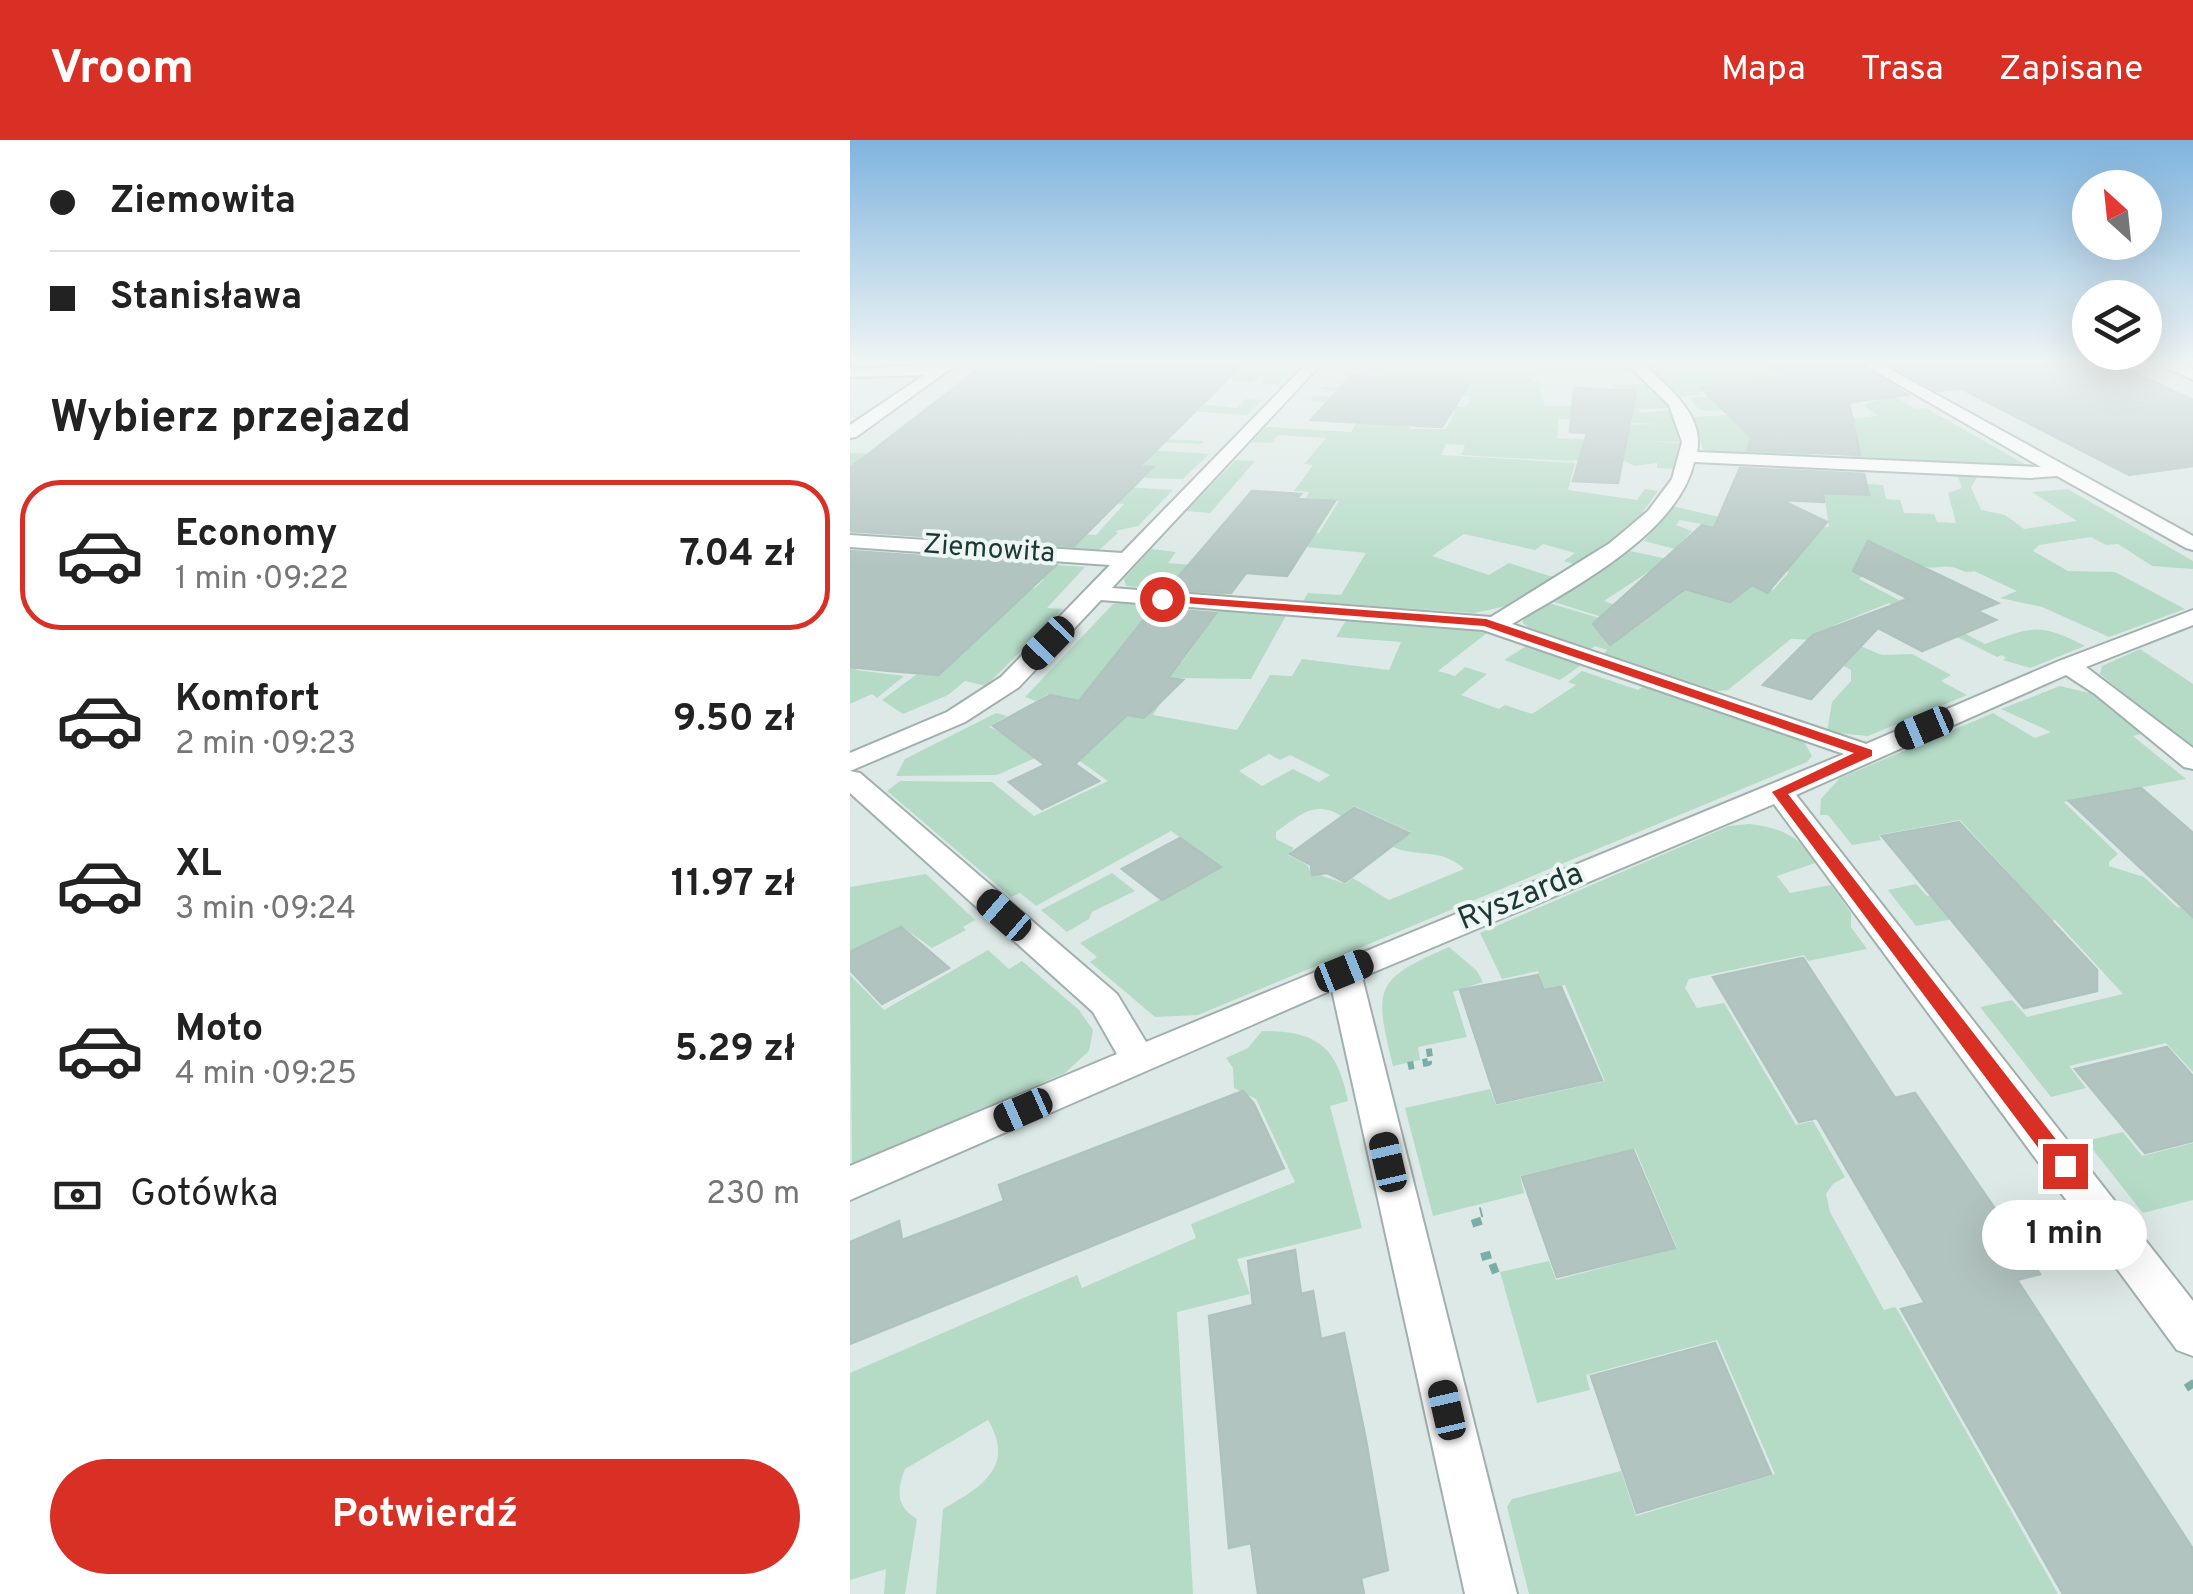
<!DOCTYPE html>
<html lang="pl">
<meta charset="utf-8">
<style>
body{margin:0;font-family:Overpass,sans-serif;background:#f6f6f6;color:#222;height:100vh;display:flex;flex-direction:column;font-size:38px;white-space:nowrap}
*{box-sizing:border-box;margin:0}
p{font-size:32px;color:#767676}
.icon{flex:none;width:55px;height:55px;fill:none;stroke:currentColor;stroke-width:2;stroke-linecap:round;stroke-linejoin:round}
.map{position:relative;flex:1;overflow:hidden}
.drawer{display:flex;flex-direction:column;background:#fff;width:850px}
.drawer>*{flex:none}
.banner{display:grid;align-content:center;height:220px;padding:0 50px;background:#fff}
.needle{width:65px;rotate:333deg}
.fabs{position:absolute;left:1222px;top:30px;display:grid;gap:20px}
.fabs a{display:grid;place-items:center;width:90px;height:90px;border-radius:50%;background:#fff;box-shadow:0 10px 40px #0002;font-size:50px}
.end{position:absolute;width:45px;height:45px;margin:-22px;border:12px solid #d93025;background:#fff;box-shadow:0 0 0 5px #fff}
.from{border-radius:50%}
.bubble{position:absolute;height:70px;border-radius:35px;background:#fff;box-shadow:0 10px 40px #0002;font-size:32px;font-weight:700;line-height:70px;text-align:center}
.car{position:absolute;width:30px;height:60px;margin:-30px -15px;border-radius:12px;box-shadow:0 0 8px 2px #0007;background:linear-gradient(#222 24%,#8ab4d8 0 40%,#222 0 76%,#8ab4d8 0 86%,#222 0)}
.banner b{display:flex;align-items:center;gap:35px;height:95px;font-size:38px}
.banner b+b{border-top:2px solid #e0e0e0}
.banner i{width:25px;height:25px;background:#222}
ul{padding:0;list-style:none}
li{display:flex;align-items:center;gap:30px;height:150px;margin:0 20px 15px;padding:0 30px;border:5px solid transparent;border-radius:40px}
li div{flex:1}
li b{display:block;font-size:38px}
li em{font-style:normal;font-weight:700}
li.on{border-color:#d93025}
li>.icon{width:90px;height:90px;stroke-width:1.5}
h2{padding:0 50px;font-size:45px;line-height:120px}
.pay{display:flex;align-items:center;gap:25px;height:110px;padding:0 50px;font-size:38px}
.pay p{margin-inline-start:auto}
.primary-button{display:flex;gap:20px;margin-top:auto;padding:20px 50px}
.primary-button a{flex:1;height:115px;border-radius:60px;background:#d93025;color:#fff;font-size:40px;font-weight:700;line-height:115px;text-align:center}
header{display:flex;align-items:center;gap:60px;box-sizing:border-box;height:140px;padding:0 50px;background:#d93025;color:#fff}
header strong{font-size:48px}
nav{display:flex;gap:55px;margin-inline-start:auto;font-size:35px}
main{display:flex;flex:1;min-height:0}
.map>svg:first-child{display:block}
.green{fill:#b5dbc7;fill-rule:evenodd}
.building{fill:#b2c4c0;stroke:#afc3be;stroke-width:2.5}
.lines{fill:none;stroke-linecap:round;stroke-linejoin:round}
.minor-casing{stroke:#a0b0ae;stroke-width:4}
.path-far1{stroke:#7caea8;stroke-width:8;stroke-dasharray:6 9;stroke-linecap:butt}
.path{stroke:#7caea8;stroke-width:10;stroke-dasharray:8 11;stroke-linecap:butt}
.minor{fill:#fff;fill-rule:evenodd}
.route{fill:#d93025}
.labels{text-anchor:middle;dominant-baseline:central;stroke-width:8;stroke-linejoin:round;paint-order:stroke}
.far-street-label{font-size:28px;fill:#1e3836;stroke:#edf6f3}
.street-label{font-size:32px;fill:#1e3836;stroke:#edf6f3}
</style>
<header>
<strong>Vroom</strong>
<nav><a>Mapa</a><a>Trasa</a><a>Zapisane</a></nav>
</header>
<main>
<section class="drawer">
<div class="banner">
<b><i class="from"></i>Ziemowita</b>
<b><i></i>Stanisława</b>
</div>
<h2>Wybierz przejazd</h2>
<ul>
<li class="on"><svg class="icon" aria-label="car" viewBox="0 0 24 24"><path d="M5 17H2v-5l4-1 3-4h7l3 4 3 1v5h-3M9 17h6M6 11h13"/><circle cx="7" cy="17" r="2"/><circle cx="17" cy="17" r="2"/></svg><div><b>Economy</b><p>1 min · 09:22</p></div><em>7.04 zł</em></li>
<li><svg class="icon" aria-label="car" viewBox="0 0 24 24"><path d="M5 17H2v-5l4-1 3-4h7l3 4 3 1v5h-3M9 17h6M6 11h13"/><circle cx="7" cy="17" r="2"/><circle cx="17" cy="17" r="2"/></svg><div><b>Komfort</b><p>2 min · 09:23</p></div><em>9.50 zł</em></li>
<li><svg class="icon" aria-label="car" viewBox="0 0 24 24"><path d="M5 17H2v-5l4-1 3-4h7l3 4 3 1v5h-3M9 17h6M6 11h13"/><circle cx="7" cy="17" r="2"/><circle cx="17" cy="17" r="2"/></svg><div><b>XL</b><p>3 min · 09:24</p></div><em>11.97 zł</em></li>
<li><svg class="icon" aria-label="car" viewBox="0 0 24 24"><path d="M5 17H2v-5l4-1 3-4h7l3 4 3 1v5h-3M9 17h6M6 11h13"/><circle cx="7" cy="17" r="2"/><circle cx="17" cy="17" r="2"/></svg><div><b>Moto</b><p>4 min · 09:25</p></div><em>5.29 zł</em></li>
</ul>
<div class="pay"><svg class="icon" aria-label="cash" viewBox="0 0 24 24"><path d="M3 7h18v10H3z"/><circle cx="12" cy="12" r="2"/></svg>Gotówka<p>230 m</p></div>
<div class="primary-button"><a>Potwierdź</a></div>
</section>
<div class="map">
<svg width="1343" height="1454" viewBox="0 0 1343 1454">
<rect width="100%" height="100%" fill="#dde9e6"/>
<g class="green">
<path d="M182 224H255L243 230C262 231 275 228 291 224 307 220 325 229 340 233L348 224H448L427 245 411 244 416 237 409 236 403 242 381 241 384 237 334 234 352 264 386 268 396 259 412 260 397 275 293 268 287 298 354 301 351 304 193 296 197 261 71 258 175 259 206 231 171 230 180 231 150 256 76 255 97 254 128 230 114 227Z"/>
<path d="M474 224 544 228 548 224H704L716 232 743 228 738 224H773L783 231 675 236 696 246 689 247 695 266 771 265 763 245 799 244 820 268 790 269 791 273 821 270 829 302 786 301 830 303 825 329 807 328V323L785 326 765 317 717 321 611 315 615 305 596 304 591 315 725 323 718 350 787 360 795 349 808 351 780 390 727 425 714 421 725 413 693 404 685 410 614 394 582 416 639 435 659 423 706 438 661 465 624 473 453 461 458 453 491 455 516 413 437 405 429 390 469 393 489 361 456 358 459 352 444 351 463 325 454 324 476 298 428 295 422 303 402 302 416 287 501 292 509 279 550 277 560 289H596L605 272 461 261 462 255 616 267 622 257 611 255 616 242 591 240 552 254 479 251 469 247H524L537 230ZM709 279H768L769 282 809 284 772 285 771 301 707 298Z"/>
<polygon points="792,224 916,224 925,229 988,224 931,238 1031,257 986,268 999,279 1028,276 1013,265 1043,256 1066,269 1076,268 1178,326 1004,321 997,293 958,310 962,316 983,320 865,313 853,309 843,277 877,275 891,288 933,285 914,267 858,271 850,270 839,258 864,256 895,247 887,243 851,247 850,254 831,257"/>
<polygon points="273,308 359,314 333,339 294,338 303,327 201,322 146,339 323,350 288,386 265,391 268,393 248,411 183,405 195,393 246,395 274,364 240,362 184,388 161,405 94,400 92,397 98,395 0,334 0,313 58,315"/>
<polygon points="386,320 405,321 360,373 336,371"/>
<path d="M1071 332 1128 336 1121 347 1131 370 1155 375 1174 389 1227 381 1182 352 1218 349 1343 421V429L1302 426 1268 404 1256 405 1241 397 1189 405 1183 411 1218 431 1265 432 1335 469 1259 497 1192 467 1150 458 1167 451 1124 431C1112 434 1111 428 1101 427 1093 425 1084 429 1077 427 1052 420 1029 423 1009 439L1049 460 1062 455 1098 485 1135 504C1181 486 1191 483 1235 506L1180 528 1153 520 1156 518 1152 515 1147 517 1039 463 982 486 984 490 965 500 941 499 878 550 860 552 752 516 757 510 745 506 738 511 683 492 673 483V478L699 463 783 488 833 452 818 446 889 441 923 450 939 432 888 417 868 387 830 380 826 385 842 391 825 409 794 401 822 366 959 398V386L979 387 974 353 1019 356 1018 344 1033 345 1036 359 1050 360 1054 373 1084 374 1087 382 1106 383 1098 353 1112 348 1108 337Z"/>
<polygon points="301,409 326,412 318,423 355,426 379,448 374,456 276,446 274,439"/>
<polygon points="780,411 818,419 754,461 794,475 771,483 701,461"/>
<path d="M162 422 235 427 197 468 213 469 136 546 115 541 98 555 53 574 32 560 67 534 90 536 126 501C73 496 45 489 6 530L54 536 27 558 22 554 0 564V505L185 448 194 439 176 436Z"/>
<path d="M275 462 326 465 308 487 288 486 266 515 332 522 370 467 438 472 401 539 326 538 303 575 387 590 420 535 442 536 452 519 539 530 551 502 486 497 498 477 641 490 588 531 605 536 615 527 637 534 611 555 649 569 655 565 682 574 726 545 718 542 732 531 788 550 795 545 953 600 962 616 957 622 348 875 305 877 240 822 247 817 230 803 372 726 321 691 186 766 170 753 161 757 37 651 50 641 142 642 184 676 258 641 210 607 147 635 46 636 55 619 146 573 157 576 139 587 159 596 218 579 265 587 277 576 295 579 299 573 198 554 186 561 175 557 263 464ZM419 614 430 620 440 615 480 635 469 642 443 629 412 646 389 631ZM504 666 561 692 543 707C568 718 591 707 614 729L539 760 503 738 496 744 461 732 457 725 438 715 444 708 426 699V692C448 677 464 659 491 676Z"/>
<polygon points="678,505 733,524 710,540 654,520"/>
<polygon points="1008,505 1032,515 1062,514 1101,535 1091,541 1117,555 1018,596 977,592 982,562 1001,541 1001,530 988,523"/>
<polygon points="1290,509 1343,544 1343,610 1250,534 1252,526"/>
<polygon points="1210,546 1248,555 1295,593 1283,596 1336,639 1214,662 1268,714 1259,722 1259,726 1294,737 1327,767 1343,768 1343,932 1316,903 1219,926 1236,948 1201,957 1130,867 1162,860 1177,877 1273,854 1205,780 1155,789 1140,772 1066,786 1038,750 1066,744 1077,756 1164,739 1110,680 1029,695 1031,700 1002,705 978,675 970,675 971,659 990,638 1143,573 1185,598 1201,592 1151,569"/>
<path d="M899 684C931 687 949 697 968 722L927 736 940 753 981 745 1001 773V787L1017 809 958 821 954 815 839 839 835 848 847 868 874 863 946 985 963 981 995 1037 983 1044 976 1054 980 1072 1034 1170 1045 1167 1048 1171 1208 1454H679L657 1367 662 1359 771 1331 786 1376 925 1334 867 1200 736 1235 740 1250 687 1263 650 1132 699 1121 706 1140 827 1108 785 1009 670 1036 674 1053 583 1076 555 968 640 949 646 965 755 941 715 845 695 849 688 831 652 839 630 793 879 686Z"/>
<polygon points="262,733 285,751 242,772 239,779 217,792 191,770"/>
<polygon points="76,734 125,780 113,787 116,790 82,808 51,786 0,812 0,747"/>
<path d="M599 807 627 831 633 842 603 852 617 897 568 907 570 920 543 926C524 848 523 840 599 807Z"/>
<polygon points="138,810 159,829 172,821 229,870 243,890 239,911 215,933 2,1025 0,835 34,870"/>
<path d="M412 891C467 891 487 906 498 961L480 966 512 1088 387 1119 400 1154 327 1172 343 1454H86L93 1369C131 1347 166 1327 138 1280L55 1329C47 1350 45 1366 67 1379L55 1454H34L36 1429 0 1440V1233L227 1135 232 1148 346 1098 341 1084 445 1042 406 959 384 948 383 928 376 918 398 908Z"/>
<polygon points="1273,992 1292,1016 1343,1003 1343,1060 1293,1073 1236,1001"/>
</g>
<g class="building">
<polygon points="250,224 393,224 289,327 303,327 224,406 0,391 0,328 126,231 240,233"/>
<polygon points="917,224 1010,224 1058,255 999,262 1010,315 897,310 902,298 851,248 939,237"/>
<polygon points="1039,224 1267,224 1343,260 1343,326 1279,335 1110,248 1088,251"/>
<polygon points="501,236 620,242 592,287 461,280"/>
<polygon points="724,248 786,251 768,343 723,341 737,293 720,292"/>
<polygon points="890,328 1014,334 1019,355 973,353 974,362 931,360 977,382 917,453 902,445 880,462 835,449 760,505 743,484 852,385 864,388"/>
<polygon points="402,351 451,354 446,359 485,361 437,436 396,433 381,453 318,449"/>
<polygon points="1018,401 1148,463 1127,471 1146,480 1072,511 1028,488 961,559 913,545 963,495 1059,459 1003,431"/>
<polygon points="0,411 206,425 89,535 40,531 0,527"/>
<polygon points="303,468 366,473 318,538 333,540 294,578 277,575 225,624 249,641 192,669 159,642 195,625 143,586 200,555 229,561"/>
<polygon points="1291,648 1343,693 1343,777 1219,661"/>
<polygon points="504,668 559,693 495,742 477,733 462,735 461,725 440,714"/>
<polygon points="1109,682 1247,830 1247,851 1174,868 1032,696"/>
<polygon points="330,698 371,727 312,760 272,729"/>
<polygon points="51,787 99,828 32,864 0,830 0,812"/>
<polygon points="953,818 1045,958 1065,953 1190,1134 1167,1140 1343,1409 1343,1454 1213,1454 1051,1169 1075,1163 967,978 949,982 863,837"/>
<polygon points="688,835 694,850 711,847 752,940 647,963 610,850"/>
<polygon points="1317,907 1343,936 1343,1001 1295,1013 1225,929"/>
<polygon points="393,951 404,964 434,1028 0,1204 0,1102 49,1081 52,1100 105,1080 154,1061 149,1045"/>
<polygon points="783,1010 825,1108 707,1137 672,1037"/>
<polygon points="445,1110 451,1154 463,1151 471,1199 494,1193 516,1300 538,1430 511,1438 514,1454 408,1454 401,1403 379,1408 359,1176 403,1165 398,1121"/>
<polygon points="865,1203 921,1334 787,1373 741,1236"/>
</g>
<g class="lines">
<g class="minor-casing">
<g id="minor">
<polygon points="107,224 6,297 0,298 0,285 74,235 0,237 0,229"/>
<path d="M456 224H471L262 448 641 477 760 403 798 371 822 339 832 302 819 265 777 224H793C817 246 855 275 847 312L1191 327 1013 224H1031L1343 396V410L1336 408 1207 336 1180 338 844 322C828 394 721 449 662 484L1016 604 1209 521 1343 470V485L1236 527 1343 608V629L1334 627 1245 554 1216 535 946 655 1343 1161V1216L1327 1210 924 664 512 837 667 1454H615L482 850 0 1060V1026L267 914 243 872 0 653V613L97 572 151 537 260 425 0 407V395L272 413ZM251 460 633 490 994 614 296 902 267 854 10 633 0 631 115 582 169 547Z"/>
<polygon points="1309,224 1329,224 1343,230 1343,240"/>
</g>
</g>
<polyline class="path-far1" points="558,926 578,922 576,913 583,912"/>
<g class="path">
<polyline points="628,1086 624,1074 632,1072"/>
<polyline points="635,1112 640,1130 648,1127"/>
<polyline points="1338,1242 1343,1250"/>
</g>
<use href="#minor" class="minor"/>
</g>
<linearGradient id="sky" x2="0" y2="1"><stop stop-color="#7fb4de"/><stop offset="0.52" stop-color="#f0f5f4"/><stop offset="1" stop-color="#f0f5f4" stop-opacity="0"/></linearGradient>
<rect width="1343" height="427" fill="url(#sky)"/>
<polygon class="route" points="312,455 636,479 1022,610 1022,616 938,654 1222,1020 1225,1026 1222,1033 1207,1033 922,652 1004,613 634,486 308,461"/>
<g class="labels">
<g class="far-street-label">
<text transform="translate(139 410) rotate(4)">Ziemowita</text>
</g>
<g class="street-label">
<text transform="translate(671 758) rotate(-22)">Ryszarda</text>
</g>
</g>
</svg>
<div class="fabs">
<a><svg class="needle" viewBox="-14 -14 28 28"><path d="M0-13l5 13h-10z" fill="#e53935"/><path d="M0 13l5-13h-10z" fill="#767676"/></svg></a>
<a><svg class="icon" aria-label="layers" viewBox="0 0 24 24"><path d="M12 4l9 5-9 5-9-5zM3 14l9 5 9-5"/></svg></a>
</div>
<i class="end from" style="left:312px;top:459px"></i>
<i class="end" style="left:1215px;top:1026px"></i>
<div class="bubble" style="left:1132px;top:1060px;width:165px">1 min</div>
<i class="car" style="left:198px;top:503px;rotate:224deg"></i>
<i class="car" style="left:1074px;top:588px;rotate:247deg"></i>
<i class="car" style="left:154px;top:775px;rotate:311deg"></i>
<i class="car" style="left:494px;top:831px;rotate:68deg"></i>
<i class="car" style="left:173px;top:970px;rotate:246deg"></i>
<i class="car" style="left:538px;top:1022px;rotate:347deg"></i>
<i class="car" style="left:597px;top:1270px;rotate:347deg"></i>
</div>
</main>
